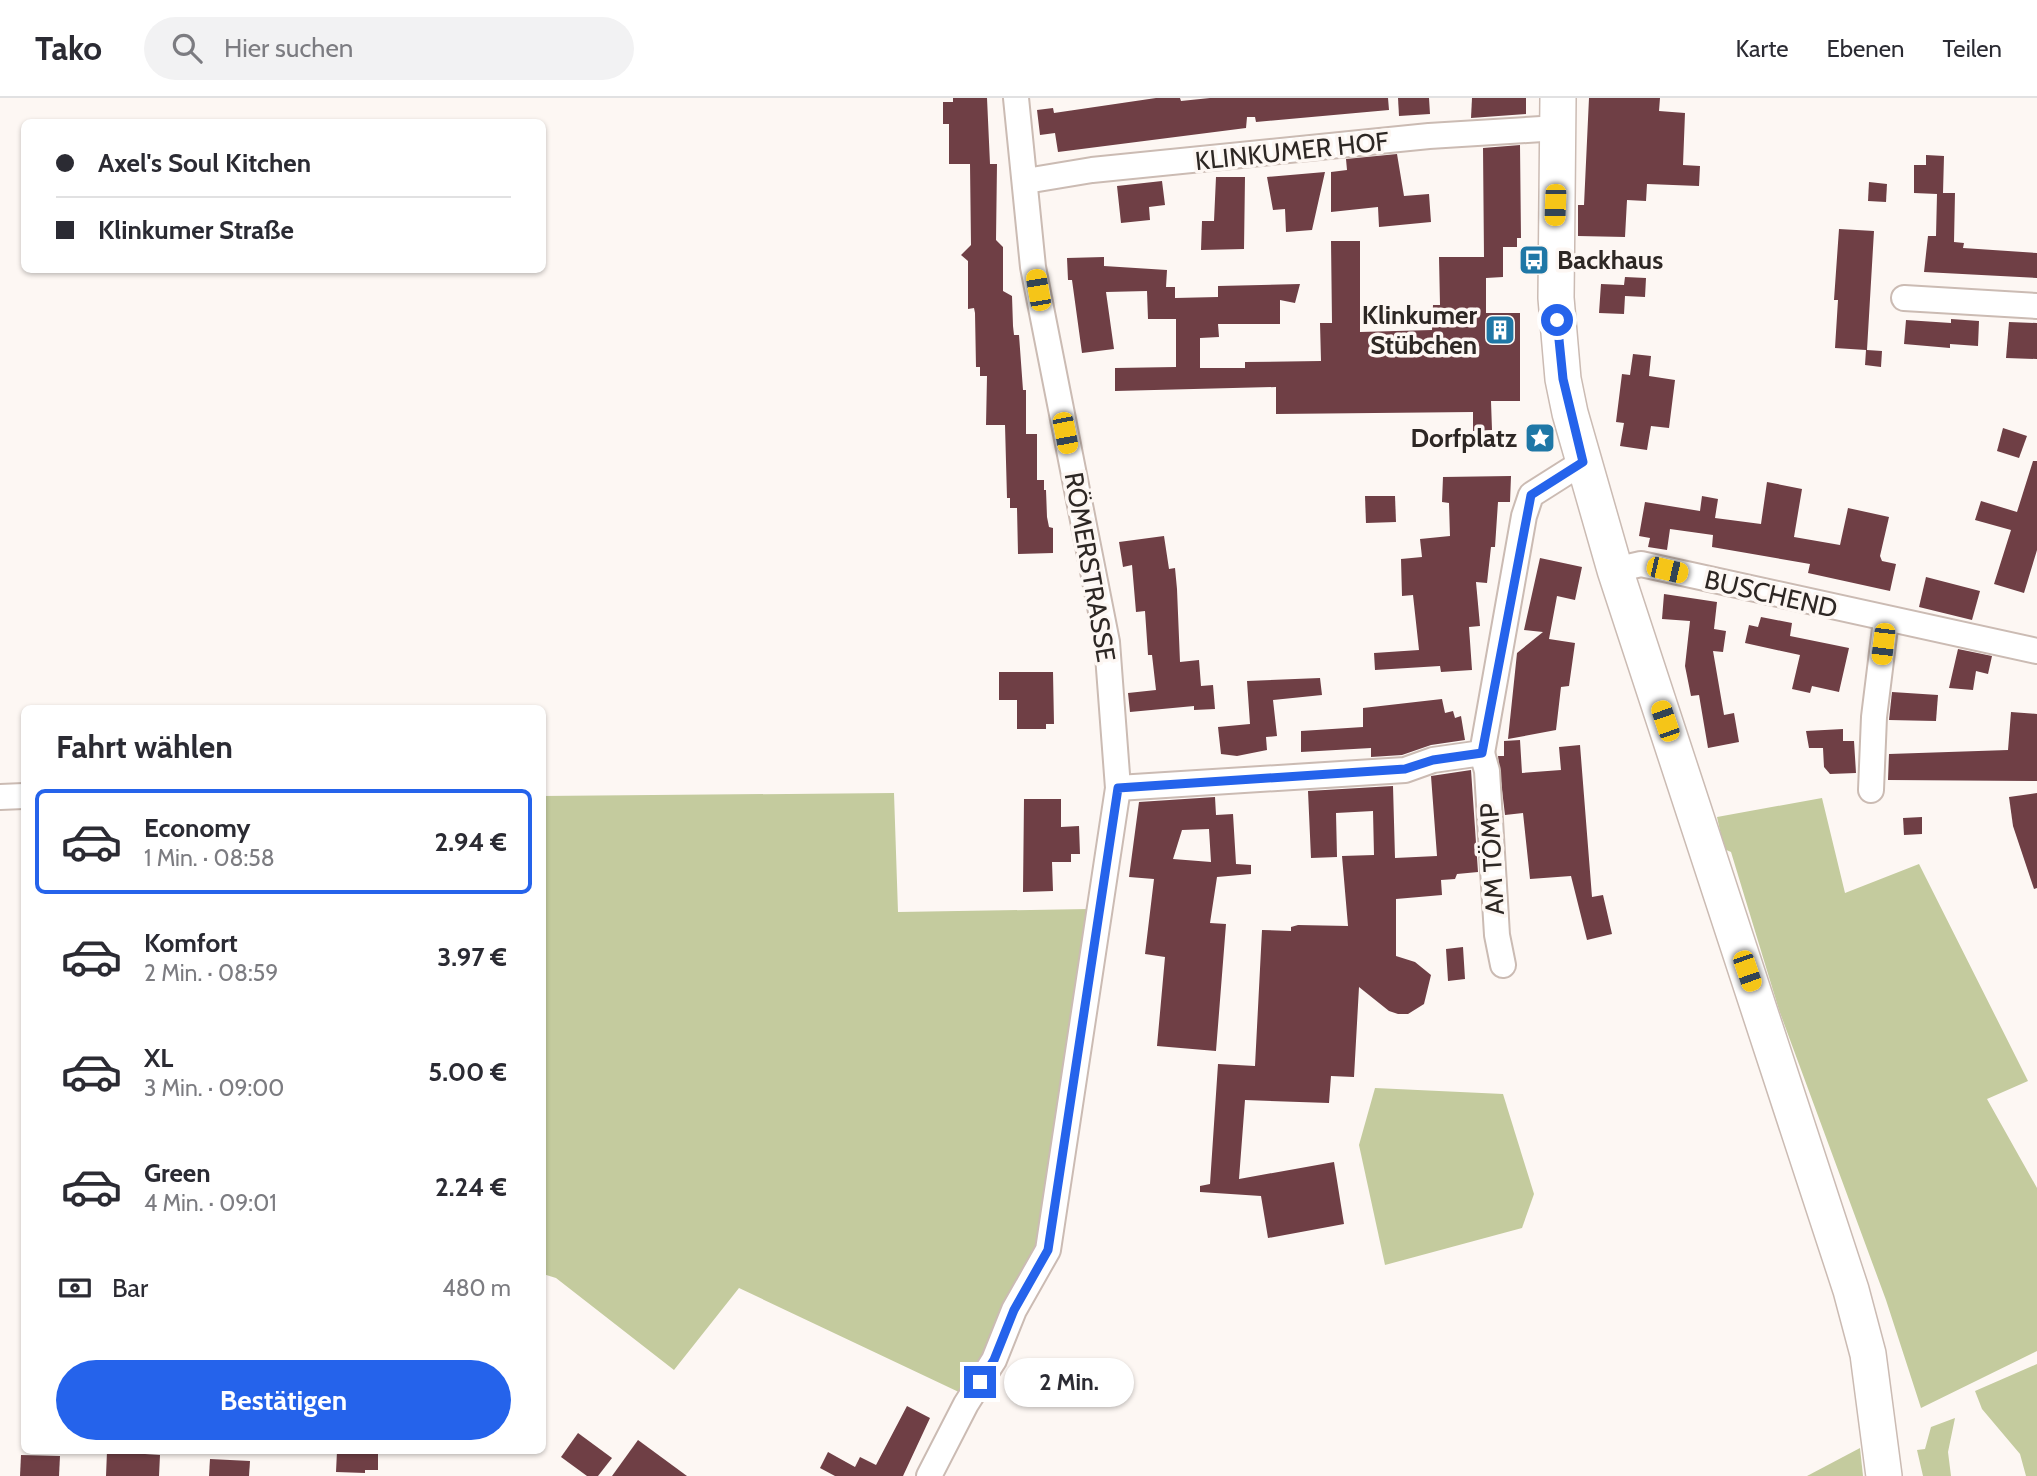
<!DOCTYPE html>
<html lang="de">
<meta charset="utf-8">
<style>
body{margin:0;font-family:Cabin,sans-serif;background:#f2f2f3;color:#2b2b33;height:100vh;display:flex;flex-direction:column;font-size:26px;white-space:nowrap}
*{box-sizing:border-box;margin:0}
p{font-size:23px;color:#7c7c81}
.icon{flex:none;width:38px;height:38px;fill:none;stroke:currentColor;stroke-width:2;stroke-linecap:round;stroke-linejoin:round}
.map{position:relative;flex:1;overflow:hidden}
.sheet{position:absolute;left:21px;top:607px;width:525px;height:749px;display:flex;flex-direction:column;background:#fff;border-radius:10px;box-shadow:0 2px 5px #0004}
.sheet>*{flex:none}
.banner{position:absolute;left:21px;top:21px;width:525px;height:154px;border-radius:10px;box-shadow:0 2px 5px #0004;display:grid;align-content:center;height:154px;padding:0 35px;background:#fff}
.end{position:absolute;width:32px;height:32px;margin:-16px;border:9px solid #2563eb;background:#fff;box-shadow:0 0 0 4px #fff}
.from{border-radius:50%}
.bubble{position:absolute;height:49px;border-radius:24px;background:#fff;box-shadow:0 2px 5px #0004;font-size:23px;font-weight:800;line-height:49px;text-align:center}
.car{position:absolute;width:21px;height:42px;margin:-21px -10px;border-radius:9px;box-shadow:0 0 5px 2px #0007;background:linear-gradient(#f5c518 24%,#345 0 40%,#f5c518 0 76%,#345 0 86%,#f5c518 0)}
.banner b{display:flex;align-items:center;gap:24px;height:66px;font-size:26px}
.banner b+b{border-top:2px solid #e1e1e2}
.banner i{width:18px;height:18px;background:#2b2b33}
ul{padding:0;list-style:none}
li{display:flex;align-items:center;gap:21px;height:105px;margin:0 14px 10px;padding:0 21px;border:4px solid transparent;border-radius:10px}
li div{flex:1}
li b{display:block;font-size:26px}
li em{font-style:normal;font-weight:800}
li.selected{border-color:#2563eb}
li>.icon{width:63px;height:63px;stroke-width:1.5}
h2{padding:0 35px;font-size:32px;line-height:84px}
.pay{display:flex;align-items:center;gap:18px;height:77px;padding:0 35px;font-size:26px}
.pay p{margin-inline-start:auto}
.primary-button{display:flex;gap:14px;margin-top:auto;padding:14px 35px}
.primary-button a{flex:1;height:80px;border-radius:42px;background:#2563eb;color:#fff;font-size:28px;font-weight:800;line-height:80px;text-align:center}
header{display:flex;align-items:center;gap:42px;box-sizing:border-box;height:98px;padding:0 35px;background:#fff;border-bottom:2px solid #e1e1e2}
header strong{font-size:33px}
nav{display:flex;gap:38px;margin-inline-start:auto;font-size:24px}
.search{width:490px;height:63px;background:#f2f2f3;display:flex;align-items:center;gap:18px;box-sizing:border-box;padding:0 24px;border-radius:38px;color:#7c7c81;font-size:26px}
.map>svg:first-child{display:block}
.green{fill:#c4cb9e}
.building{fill:#6f3f45;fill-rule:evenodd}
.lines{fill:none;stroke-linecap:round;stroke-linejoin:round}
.street-casing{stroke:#cbbbb3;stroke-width:28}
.secondary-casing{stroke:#cbbbb3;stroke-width:38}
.street{stroke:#fff;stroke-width:24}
.secondary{stroke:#fff;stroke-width:35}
.route{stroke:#2563eb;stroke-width:9}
.labels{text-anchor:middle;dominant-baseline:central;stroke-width:7;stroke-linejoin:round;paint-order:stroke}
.street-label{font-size:26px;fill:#2d2724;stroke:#fdf7f3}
.poi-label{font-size:26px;font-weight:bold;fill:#2d2724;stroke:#fdf7f3;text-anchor:end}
</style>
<header>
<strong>Tako</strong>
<div class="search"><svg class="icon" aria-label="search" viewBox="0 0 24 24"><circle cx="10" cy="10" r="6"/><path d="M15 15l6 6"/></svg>Hier suchen</div>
<nav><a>Karte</a><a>Ebenen</a><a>Teilen</a></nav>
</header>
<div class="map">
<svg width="2037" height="1378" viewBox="0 0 2037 1378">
<rect width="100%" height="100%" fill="#fdf7f3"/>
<g class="green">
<polygon points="894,695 898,814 1089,811 1037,1146 963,1296 739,1190 674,1272 556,1180 543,1176 542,698"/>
<polygon points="1822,700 1845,795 1919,766 2028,983 1987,1001 2037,1090 2037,1253 1921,1310 1886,1202 1779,912 1731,754 1724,751 1717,719"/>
<polygon points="1375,990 1503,996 1534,1096 1522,1130 1385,1167 1359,1047"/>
<polygon points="2037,1266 2037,1378 2026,1378 2020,1356 1982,1311 1975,1293"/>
<polygon points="1955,1320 1948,1354 1951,1378 1923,1378 1917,1352 1925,1351 1931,1329"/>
<polygon points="1860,1350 1863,1378 1807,1378"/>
</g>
<g class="building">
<polygon points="953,0 987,0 990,66 997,66 996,142 1003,149 1003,193 1012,198 1013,228 1014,237 1019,237 1023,292 1026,292 1026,336 1037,336 1037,382 1044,382 1044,392 1046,392 1047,419 1049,429 1053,430 1053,455 1018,456 1017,410 1010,410 1010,400 1007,400 1005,327 986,327 987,278 980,278 980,269 976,269 975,215 974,210 968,211 968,163 961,157 971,147 970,66 949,66 949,26 943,26 943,4 953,4"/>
<polygon points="1156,0 1180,0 1181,3 1210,0 1388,0 1389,12 1256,24 1255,19 1247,19 1246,30 1058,54 1055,35 1040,37 1037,12 1053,10 1054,15"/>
<polygon points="1398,0 1429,0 1430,16 1399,18"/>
<polygon points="1472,0 1526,0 1526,16 1471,20"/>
<polygon points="1589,0 1660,0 1659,13 1685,15 1683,67 1700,68 1699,88 1647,86 1646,103 1627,102 1625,139 1578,138 1578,107 1584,107"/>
<polygon points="1520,47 1521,140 1517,140 1517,149 1503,149 1503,179 1486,180 1486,215 1520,215 1520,303 1491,303 1492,332 1473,333 1473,314 1276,316 1276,289 1115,293 1115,270 1176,269 1176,221 1148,221 1147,193 1106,194 1114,251 1082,255 1072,182 1068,182 1067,160 1104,159 1104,168 1167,172 1166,189 1175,189 1175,200 1218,199 1218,188 1300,186 1295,205 1280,202 1280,226 1218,226 1219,239 1200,240 1200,270 1245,270 1245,264 1321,263 1320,225 1332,225 1331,143 1360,143 1360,234 1432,232 1433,207 1440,207 1439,159 1484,159 1483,50"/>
<polygon points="1397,56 1404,98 1429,96 1431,124 1379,129 1378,109 1331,114 1331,74 1347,72 1346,61"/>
<polygon points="1926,57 1944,58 1943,95 1955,95 1954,144 1964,145 1963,150 2037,155 2037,180 1924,174 1928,138 1936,138 1937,96 1914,95 1914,67 1926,67"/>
<polygon points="1325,74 1312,132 1286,134 1285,111 1273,112 1267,79"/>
<polygon points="1216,79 1245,79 1244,151 1201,152 1202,123 1214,123"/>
<polygon points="1162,83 1165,107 1149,109 1150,122 1121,125 1117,88"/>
<polygon points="1869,84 1887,86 1886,104 1868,103"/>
<polygon points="1839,131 1874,133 1867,252 1882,253 1881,269 1865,267 1866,252 1835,250 1838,202 1834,202"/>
<polygon points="1625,179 1646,180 1645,199 1625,198 1624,216 1599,215 1601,186 1624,187"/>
<polygon points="1951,221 1979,223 1978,248 1950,246 1950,250 1904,246 1906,222 1951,225"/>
<polygon points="2009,224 2037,225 2037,261 2006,260"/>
<polygon points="1633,256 1651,258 1649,278 1675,282 1669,330 1651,328 1647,352 1620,348 1624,325 1616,324 1622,276 1630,277"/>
<polygon points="2003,330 2027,338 2019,360 1997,353"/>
<polygon points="2033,363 2037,363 2037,452 2024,495 1994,486 2011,432 1975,422 1981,403 2017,414"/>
<polygon points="1511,378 1510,404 1498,404 1495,449 1491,449 1487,485 1476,484 1480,528 1469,529 1472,572 1441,574 1440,568 1375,572 1374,555 1419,552 1413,497 1402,498 1401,461 1422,459 1420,441 1450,438 1449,405 1442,404 1443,379"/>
<polygon points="1767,384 1802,391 1794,439 1840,447 1848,410 1889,419 1880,458 1882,463 1896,466 1890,493 1808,475 1810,466 1712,449 1713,437 1670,431 1667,452 1648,449 1650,440 1639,438 1645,404 1700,413 1702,398 1718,401 1715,420 1761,426"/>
<polygon points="1365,398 1395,398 1396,424 1366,425"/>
<polygon points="1164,438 1169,471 1175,470 1177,491 1180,564 1199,562 1201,588 1213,587 1215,611 1194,612 1194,608 1130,614 1128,595 1156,592 1152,557 1148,557 1145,513 1136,514 1132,467 1123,469 1119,444"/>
<polygon points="1540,460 1582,469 1575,502 1557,498 1549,541 1575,545 1569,588 1561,589 1556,632 1508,641 1517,555 1543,534 1524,532"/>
<polygon points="1926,479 1980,493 1972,522 1919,509"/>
<polygon points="1664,496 1717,504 1714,531 1726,533 1723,554 1713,553 1724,617 1734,615 1739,644 1708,650 1699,597 1691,598 1685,568 1690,523 1662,521"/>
<polygon points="1761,519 1792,525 1790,538 1849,550 1839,594 1812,588 1810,595 1792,591 1800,557 1745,545 1749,527 1758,529"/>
<polygon points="1958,551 1992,558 1988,576 1976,573 1973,592 1949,590"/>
<polygon points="999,574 1053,574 1054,626 1046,626 1046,631 1017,631 1017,602 999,602"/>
<polygon points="1320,580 1322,597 1273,602 1277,638 1266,639 1267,652 1237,658 1221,656 1218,629 1250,626 1247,583"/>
<polygon points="1892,594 1938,597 1936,623 1889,622"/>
<polygon points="1442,601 1445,615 1453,613 1455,620 1461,618 1465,642 1431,647 1402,657 1371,659 1371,650 1301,654 1301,633 1363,629 1363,610"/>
<polygon points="2011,614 2037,616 2037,683 1888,682 1889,656 2008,652"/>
<polygon points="1843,631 1843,643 1854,643 1856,675 1830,676 1824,669 1823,650 1809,650 1806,633"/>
<polygon points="1520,642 1522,675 1561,672 1559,649 1580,647 1592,799 1603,797 1612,836 1587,842 1571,778 1530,781 1523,715 1505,717 1498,658 1504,658 1504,643"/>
<polygon points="1471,672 1478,774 1457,776 1455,781 1441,782 1442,797 1396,801 1396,858 1415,864 1431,877 1424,906 1408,916 1398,916 1389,913 1359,889 1354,979 1331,978 1329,1005 1245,1002 1239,1081 1334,1064 1344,1126 1268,1140 1261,1098 1200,1094 1200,1088 1210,1086 1218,966 1255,968 1262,832 1291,833 1291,829 1298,827 1348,828 1342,758 1374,757 1373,713 1336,715 1337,759 1311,760 1308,693 1393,688 1395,760 1437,758 1431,678"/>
<polygon points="2037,695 2037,790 2034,791 2013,728 2009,699"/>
<path d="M1215 699 1216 717 1233 716 1236 766 1251 767V776L1217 779 1210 825 1226 826 1216 953 1157 948 1165 859 1145 856 1154 781 1129 779 1139 704ZM1209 731 1211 764 1173 761 1182 732Z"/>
<polygon points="1024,701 1061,701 1061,729 1079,728 1080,756 1071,756 1071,764 1052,764 1053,793 1023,794"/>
<polygon points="1922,719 1922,736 1904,737 1903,720"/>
<polygon points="1463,849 1465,881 1448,883 1446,851"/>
<polygon points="907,1308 930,1320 903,1378 835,1378 820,1370 828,1354 855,1369 860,1359 876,1367"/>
<polygon points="578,1335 612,1360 598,1378 587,1378 561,1359"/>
<polygon points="638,1342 687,1378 612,1378"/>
<polygon points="107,1353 146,1353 145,1356 160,1357 159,1378 106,1378"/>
<polygon points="337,1353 378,1353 378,1372 365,1372 365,1375 336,1374"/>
<polygon points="21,1357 60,1358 59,1378 20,1378"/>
<polygon points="210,1361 250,1363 249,1378 209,1378"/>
</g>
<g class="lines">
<g class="street-casing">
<g id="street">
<polyline points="1026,83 1092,72 1429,38 1558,30"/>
<polyline points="1904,200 2037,208"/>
<polyline points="1615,472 1641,466 2037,553"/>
<polyline points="1482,655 1487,673 1497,837 1503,867"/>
<polyline points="1118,690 1405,672 1433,662 1482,655 1524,418 1531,397 1583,364"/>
<polyline points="1871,692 1874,619 1886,522"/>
<polyline points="0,699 24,698"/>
<polyline points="929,1378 966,1306 994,1262 1014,1212 1048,1152 1118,690 1107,544 1033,169 1016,0"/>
</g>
</g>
<g class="secondary-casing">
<polyline id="secondary" points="1558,0 1556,200 1563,281 1570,315 1615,472 1851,1192 1868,1256 1884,1378"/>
</g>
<use href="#street" class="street"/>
<use href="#secondary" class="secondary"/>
</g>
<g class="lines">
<polyline class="route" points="980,1284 994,1262 1014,1212 1048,1152 1118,690 1405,671 1433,662 1482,655 1531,397 1583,364 1563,281 1557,222"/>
</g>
<defs>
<g id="bus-square" transform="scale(1.575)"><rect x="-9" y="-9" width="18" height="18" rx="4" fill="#1f77a6" stroke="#fdf7f3"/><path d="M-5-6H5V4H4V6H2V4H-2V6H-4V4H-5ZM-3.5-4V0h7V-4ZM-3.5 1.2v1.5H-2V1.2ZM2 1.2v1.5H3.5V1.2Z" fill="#fff"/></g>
<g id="building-square" transform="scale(1.575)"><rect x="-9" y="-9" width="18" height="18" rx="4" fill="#1f77a6" stroke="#fdf7f3"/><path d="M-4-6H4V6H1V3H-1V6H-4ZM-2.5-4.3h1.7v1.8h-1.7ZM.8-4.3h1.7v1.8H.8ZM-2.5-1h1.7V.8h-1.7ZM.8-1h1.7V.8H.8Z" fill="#fff"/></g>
<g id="sight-square" transform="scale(1.575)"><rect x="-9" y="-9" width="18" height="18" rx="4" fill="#1f77a6" stroke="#fdf7f3"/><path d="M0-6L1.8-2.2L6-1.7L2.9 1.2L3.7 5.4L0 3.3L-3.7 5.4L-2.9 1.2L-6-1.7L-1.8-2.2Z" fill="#fff"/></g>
</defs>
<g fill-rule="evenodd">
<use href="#bus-square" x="1534" y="162"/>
<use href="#building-square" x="1500" y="232"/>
<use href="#sight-square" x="1540" y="340"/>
</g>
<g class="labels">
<g class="street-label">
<text transform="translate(1292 53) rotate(-6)">KLINKUMER HOF</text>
<text transform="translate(1090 469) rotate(80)">RÖMERSTRASSE</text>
<text transform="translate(1771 496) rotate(13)">BUSCHEND</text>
<text transform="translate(1492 761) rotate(-93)">AM TÖMP</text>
</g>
<g class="poi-label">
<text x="1557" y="162" text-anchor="start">Backhaus</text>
<text x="1477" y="217">Klinkumer<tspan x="1477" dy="30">Stübchen</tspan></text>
<text x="1517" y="340">Dorfplatz</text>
</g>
</g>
</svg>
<i class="end from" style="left:1557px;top:222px"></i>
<i class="end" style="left:980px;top:1284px"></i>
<div class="bubble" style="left:1004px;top:1260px;width:130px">2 Min.</div>
<i class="car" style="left:1555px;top:107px;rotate:182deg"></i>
<i class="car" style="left:1038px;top:192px;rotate:350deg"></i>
<i class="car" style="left:1065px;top:335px;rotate:169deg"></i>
<i class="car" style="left:1667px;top:472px;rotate:103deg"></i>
<i class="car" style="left:1883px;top:546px;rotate:187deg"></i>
<i class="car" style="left:1665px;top:623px;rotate:341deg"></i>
<i class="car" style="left:1747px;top:873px;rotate:161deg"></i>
<div class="banner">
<b><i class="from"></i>Axel's Soul Kitchen</b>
<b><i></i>Klinkumer Straße</b>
</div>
<section class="sheet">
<h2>Fahrt wählen</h2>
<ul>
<li class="selected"><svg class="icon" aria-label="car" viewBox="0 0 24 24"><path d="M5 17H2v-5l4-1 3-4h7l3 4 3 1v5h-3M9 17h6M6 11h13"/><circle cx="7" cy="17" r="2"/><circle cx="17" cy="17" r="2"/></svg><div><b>Economy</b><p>1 Min. · 08:58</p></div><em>2.94 €</em></li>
<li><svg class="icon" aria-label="car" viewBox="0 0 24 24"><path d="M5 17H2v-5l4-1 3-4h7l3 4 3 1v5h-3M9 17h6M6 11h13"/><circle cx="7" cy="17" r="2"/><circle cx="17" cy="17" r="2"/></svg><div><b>Komfort</b><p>2 Min. · 08:59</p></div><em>3.97 €</em></li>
<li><svg class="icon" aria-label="car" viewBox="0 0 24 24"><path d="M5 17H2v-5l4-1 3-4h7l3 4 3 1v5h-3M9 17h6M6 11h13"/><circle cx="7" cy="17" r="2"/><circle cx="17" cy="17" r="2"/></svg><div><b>XL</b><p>3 Min. · 09:00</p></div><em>5.00 €</em></li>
<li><svg class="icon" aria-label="car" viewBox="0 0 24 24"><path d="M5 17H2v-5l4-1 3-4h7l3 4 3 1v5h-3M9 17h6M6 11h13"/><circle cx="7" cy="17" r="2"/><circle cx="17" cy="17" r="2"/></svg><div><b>Green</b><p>4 Min. · 09:01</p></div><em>2.24 €</em></li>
</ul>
<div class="pay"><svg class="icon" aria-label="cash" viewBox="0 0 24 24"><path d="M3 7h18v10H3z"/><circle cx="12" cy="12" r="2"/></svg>Bar<p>480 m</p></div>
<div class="primary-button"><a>Bestätigen</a></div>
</section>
</div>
